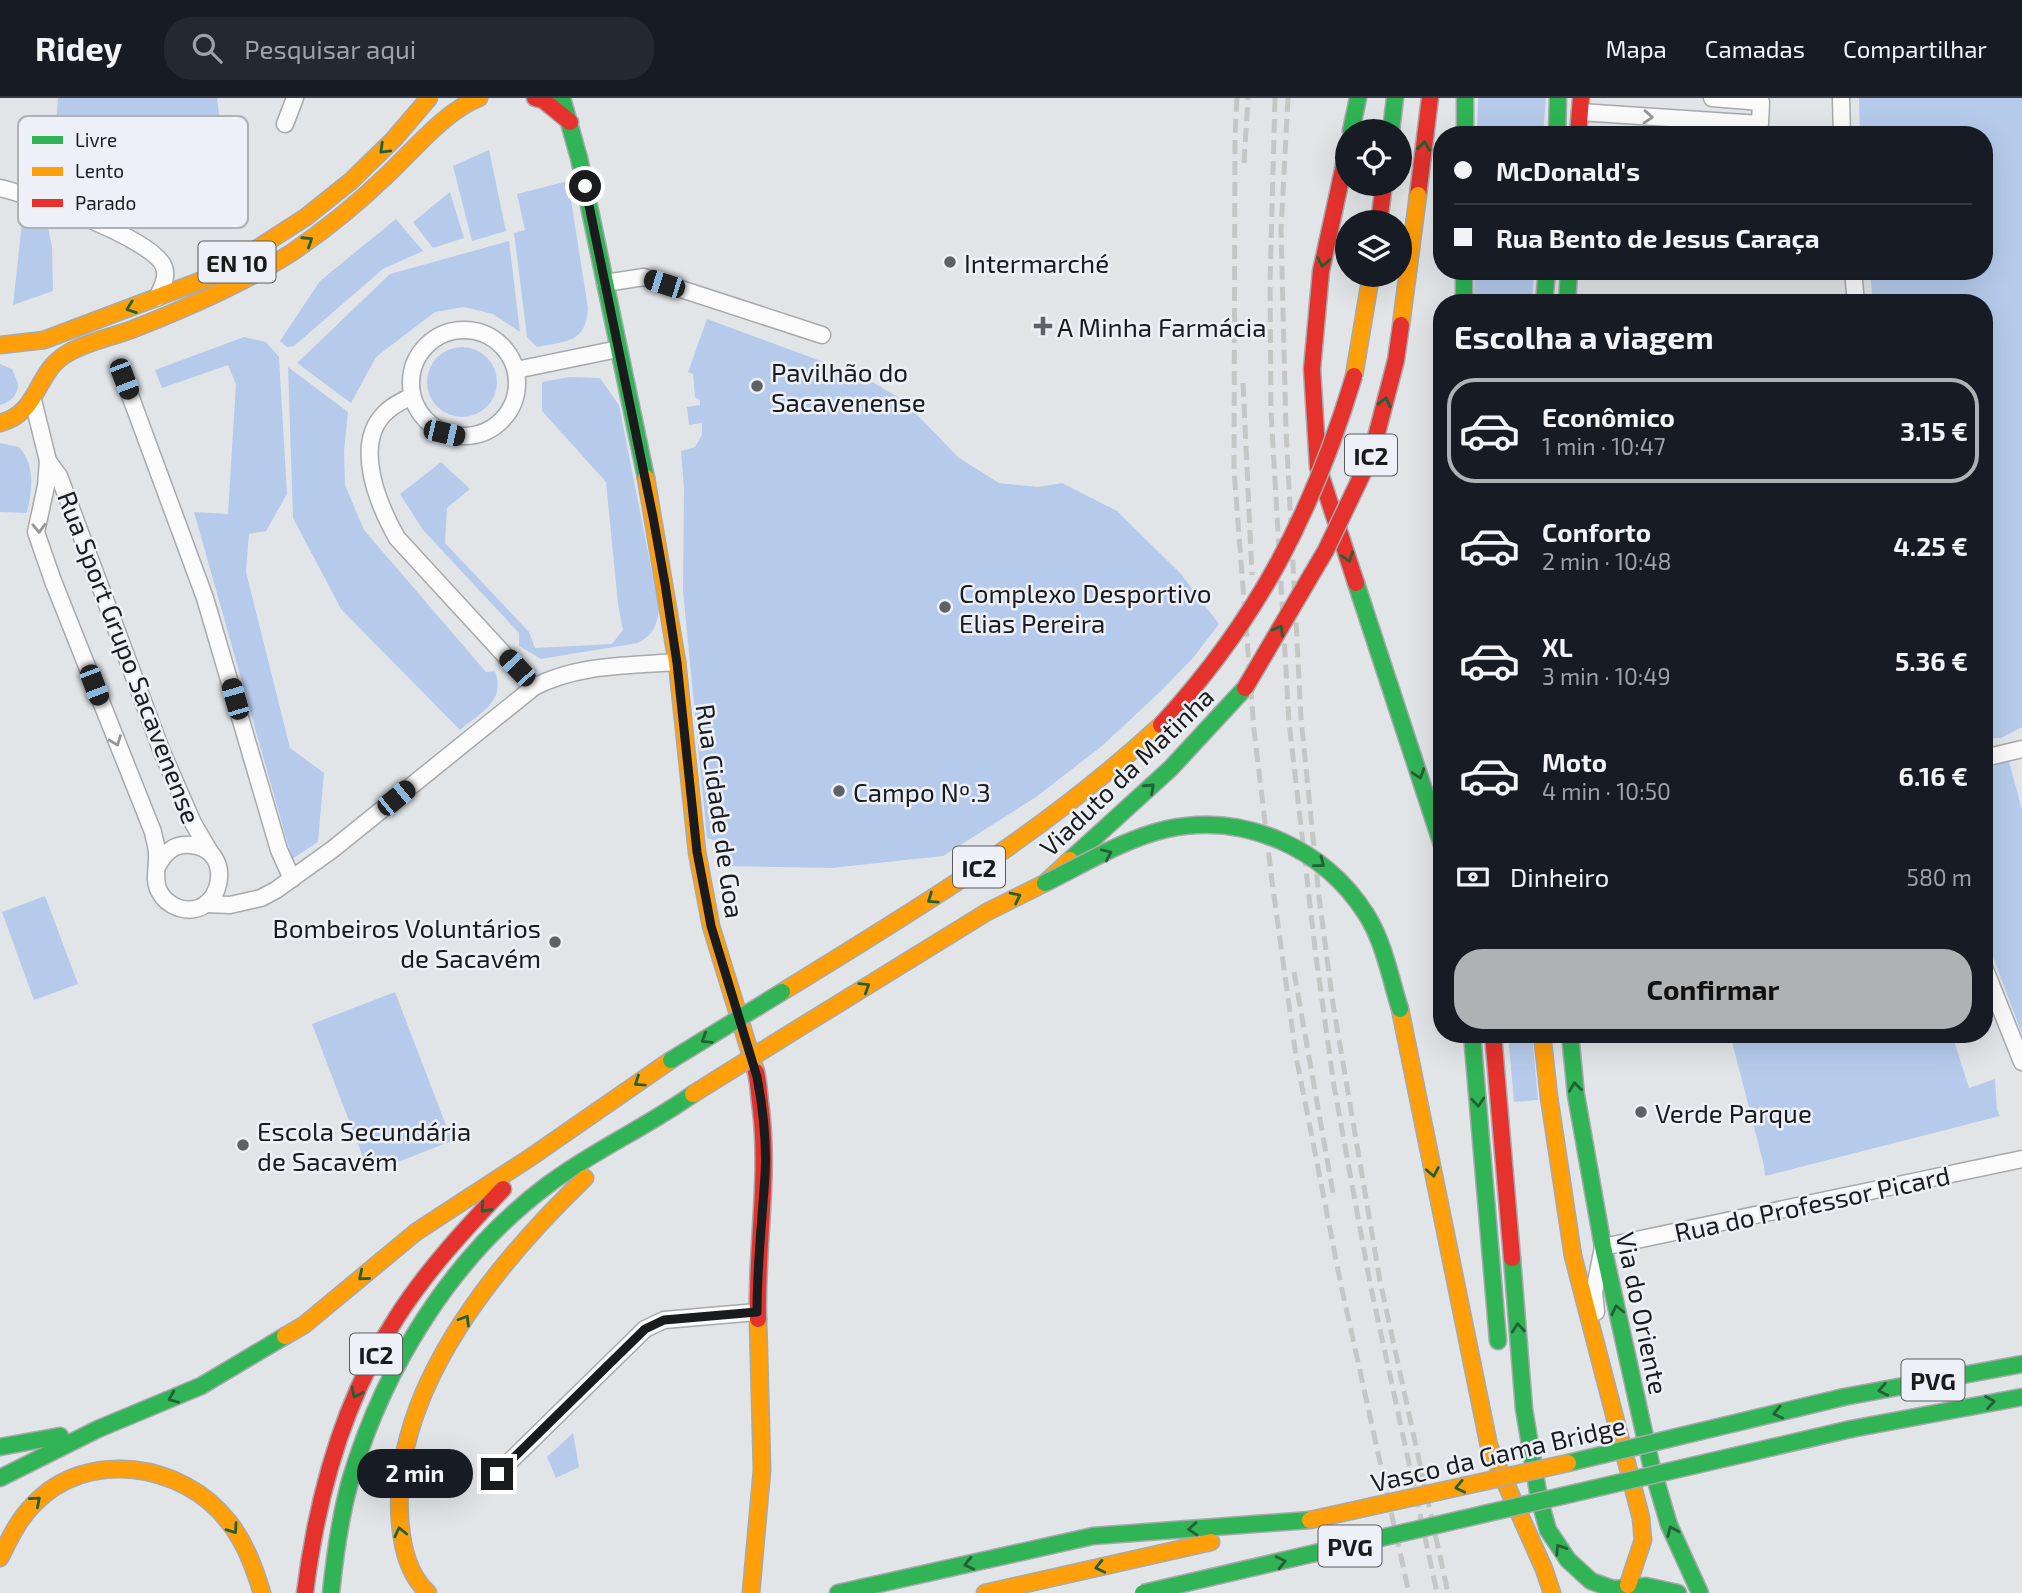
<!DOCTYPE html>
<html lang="pt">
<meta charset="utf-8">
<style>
body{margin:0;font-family:"Exo 2",sans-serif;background:#242831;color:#f1f3f6;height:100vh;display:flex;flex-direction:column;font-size:26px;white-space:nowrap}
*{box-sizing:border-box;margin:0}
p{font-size:23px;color:#9ea1a6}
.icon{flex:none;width:38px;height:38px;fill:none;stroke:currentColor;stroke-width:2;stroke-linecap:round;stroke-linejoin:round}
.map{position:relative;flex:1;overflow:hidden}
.details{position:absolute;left:1433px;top:196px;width:560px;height:749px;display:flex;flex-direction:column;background:#171b24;border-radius:28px;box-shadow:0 7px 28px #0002}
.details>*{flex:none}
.top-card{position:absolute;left:1433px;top:28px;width:560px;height:154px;border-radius:28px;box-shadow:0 7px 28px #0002;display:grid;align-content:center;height:154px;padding:0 21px;background:#171b24}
.buttons{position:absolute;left:1335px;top:21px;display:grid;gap:14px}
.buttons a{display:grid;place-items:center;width:77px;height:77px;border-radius:50%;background:#171b24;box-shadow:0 7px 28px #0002;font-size:35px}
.end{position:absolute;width:32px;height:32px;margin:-16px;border:9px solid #191b1d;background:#fff;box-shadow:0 0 0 4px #fff}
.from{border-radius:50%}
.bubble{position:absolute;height:49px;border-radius:24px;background:#171b24;box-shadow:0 7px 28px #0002;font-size:23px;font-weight:700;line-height:49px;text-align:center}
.car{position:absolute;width:21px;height:42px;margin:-21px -10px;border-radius:9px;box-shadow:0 0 5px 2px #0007;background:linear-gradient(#222 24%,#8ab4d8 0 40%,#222 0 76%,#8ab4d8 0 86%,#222 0)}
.top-card b{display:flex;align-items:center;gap:24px;height:66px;font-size:26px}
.top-card b+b{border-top:2px solid #363941}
.top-card i{width:18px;height:18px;background:#f1f3f6}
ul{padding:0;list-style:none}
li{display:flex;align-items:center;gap:21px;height:105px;margin:0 14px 10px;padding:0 7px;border:4px solid transparent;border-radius:28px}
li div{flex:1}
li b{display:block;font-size:26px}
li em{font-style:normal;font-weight:700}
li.selected{border-color:#afb2b4}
li>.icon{width:63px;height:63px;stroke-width:1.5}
h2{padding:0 21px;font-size:32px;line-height:84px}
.pay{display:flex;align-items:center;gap:18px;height:77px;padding:0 21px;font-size:26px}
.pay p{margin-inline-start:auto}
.cta{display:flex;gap:14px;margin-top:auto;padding:14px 21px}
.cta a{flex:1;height:80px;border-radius:28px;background:#afb2b4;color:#111;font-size:28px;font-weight:700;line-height:80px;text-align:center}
header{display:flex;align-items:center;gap:42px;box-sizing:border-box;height:98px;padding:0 35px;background:#171b24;border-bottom:2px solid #363941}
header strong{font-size:33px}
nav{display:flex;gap:38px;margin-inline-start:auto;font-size:24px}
.search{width:490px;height:63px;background:#242831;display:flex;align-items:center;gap:18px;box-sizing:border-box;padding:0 24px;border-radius:28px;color:#9ea1a6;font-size:26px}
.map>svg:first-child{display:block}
.green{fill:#b6cbec}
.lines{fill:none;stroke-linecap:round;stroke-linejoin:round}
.street-casing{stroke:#a7a9ac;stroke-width:19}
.fast-casing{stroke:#a7a9ac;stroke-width:19}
.slow-casing{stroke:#a7a9ac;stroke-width:19}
.jam-casing{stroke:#a7a9ac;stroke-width:19}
.street{stroke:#fbfbfc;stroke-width:16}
.fast{stroke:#30b455;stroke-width:16}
.slow{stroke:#ff9f0a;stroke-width:16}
.jam{stroke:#e5322d;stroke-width:16}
.rail{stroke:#c5c6c6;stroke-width:5;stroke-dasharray:14 7;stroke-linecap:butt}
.fast-bridge-casing{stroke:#a7a9ac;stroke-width:19;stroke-linecap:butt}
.slow-bridge-casing{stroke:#a7a9ac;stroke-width:19;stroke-linecap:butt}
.jam-bridge-casing{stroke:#a7a9ac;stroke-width:19;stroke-linecap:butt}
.fast-bridge{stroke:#30b455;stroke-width:16}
.slow-bridge{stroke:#ff9f0a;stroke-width:16}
.jam-bridge{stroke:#e5322d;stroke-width:16}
.oneway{stroke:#959698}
.oneway2{stroke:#236036}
.route{stroke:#191b1d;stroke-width:9}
.poi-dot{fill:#5f6264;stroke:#edf1f7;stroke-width:2.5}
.labels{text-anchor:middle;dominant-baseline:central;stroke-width:5;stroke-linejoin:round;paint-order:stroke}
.shield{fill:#edf1f7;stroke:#595b5e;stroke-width:2}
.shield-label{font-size:24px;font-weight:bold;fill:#191b1d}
.poi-label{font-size:26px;fill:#191b1d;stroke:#edf1f7;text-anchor:start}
.street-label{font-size:26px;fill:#191b1d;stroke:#edf1f7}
.key{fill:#edf1f7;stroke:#adb1b6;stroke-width:2}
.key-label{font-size:19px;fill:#191b1d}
</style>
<header>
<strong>Ridey</strong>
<div class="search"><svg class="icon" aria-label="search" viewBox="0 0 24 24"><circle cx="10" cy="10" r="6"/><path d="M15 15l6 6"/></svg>Pesquisar aqui</div>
<nav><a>Mapa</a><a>Camadas</a><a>Compartilhar</a></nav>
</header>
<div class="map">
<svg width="2022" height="1495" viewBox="0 0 2022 1495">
<rect width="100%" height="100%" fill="#e2e5e8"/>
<g class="green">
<polygon points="58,0 217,0 229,98 118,115 52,86"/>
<polygon points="1478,0 1546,0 1543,37 1477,37"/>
<polygon points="1859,0 2022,0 2022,629 2001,640 1984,640 1984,205 1873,205 1870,173 1984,173 1984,37 1860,37"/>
<polygon points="489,52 506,133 472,143 453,68"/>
<path d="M568 83 588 210C586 245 567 243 537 249L527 239 514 135 525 132 517 96Z"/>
<polygon points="450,94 464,140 433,150 413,124"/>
<polygon points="24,106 48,111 47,124 52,149 53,193 13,207"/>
<polygon points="396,121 423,153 383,171 294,248 287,249 280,243 320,183"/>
<polygon points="509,143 520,234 493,216 464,209 435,214 376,259 351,305 297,265 390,176"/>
<polygon points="1475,173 1534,173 1532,205 1474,205"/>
<polygon points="707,221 864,279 904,303 959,360 999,385 1038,389 1062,385 1117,413 1181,476 1219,526 1193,560 1161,593 1102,648 1036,699 943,758 831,770 718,768 718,744 707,740 683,493 684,390 681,353 695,349 702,337 702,325 689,327 687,309 700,307 700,302 695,299 693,276 688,274"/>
<polygon points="244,239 266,244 279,259 287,396 266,433 249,436 246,474 290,650 324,675 318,744 292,761 194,414 228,416 236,286 228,267 162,290 155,272"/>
<circle cx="462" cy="284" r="35"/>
<path d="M0 266 12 271 18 285C18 296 12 304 0 307Z"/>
<path d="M288 269 348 314 344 353 345 387 364 432 486 574 495 573C506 604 481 614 460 632L341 511 293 420Z"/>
<path d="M569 279 600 280 619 307 659 510C658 526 653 537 638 545L541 561 519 548V535L423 432 400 396 441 364 470 391 447 410 445 445 529 534 535 550 612 546 623 532 618 506 606 384 542 313V284Z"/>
<path d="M0 345 19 349C36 369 32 391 27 415L0 414Z"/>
<polygon points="2008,660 2022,711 2022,936 1992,856 1985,828 1984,701 1989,684 1985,677 1998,664"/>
<polygon points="45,798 78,886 34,902 2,814"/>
<polygon points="395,894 452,1043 369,1075 312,926"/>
<polygon points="1508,936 1532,936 1538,1002 1514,1004"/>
<polygon points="1730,936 1952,936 1969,990 1995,981 1997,1012 2000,1018 1765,1078 1764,1068"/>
<polygon points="573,1335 579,1369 556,1380 547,1359"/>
</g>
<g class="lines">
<g class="street-casing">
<g id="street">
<polyline points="1841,0 1842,37"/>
<polyline points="1580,14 1760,26 1761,4 1712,0"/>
<polyline points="285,26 295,0"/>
<path d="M0 90C30 97 155 141 164 169 168 180 161 191 157 200"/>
<polyline points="1853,173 1856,205"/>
<polyline points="605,185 644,179 822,237"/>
<circle cx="464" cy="285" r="53"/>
<polyline points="516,272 618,251"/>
<polyline points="124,281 205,500 279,752 292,781"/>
<path d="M412 298C402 303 391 308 384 316 353 348 379 408 397 440L534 589"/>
<polyline points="33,302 48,363 59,378 162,654 193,725 210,754"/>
<path d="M48 363 46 388 36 434 53 483 153 734C154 741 157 748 157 755 158 768 153 781 159 793 163 801 170 807 179 810 222 823 237 751 191 747 174 745 164 755 157 769"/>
<polyline points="1984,660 2022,651"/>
<path d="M206 806 230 807 261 800 276 792 333 751 534 589C578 566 628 568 677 564"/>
<polyline points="1984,869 2022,964"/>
<polyline points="1596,1214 1594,1194 1603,1149 2022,1061"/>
<polyline points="497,1376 645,1231 664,1222 757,1214"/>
</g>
</g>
<g class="fast-casing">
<g id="fast">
<polyline points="562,0 579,60 646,380"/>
<polyline points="1465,0 1465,37"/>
<polyline points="1351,33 1358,0"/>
<polyline points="1391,33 1395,0"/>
<polyline points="1557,37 1558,0"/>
<polyline points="1464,173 1464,205"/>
<polyline points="1544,205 1547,173"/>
<polyline points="1567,205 1569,173"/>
<polyline points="1356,485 1442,747"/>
<polyline points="1070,762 1171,670 1245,590"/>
<polyline points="1472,936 1498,1243"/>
<polyline points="1570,936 1576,997 1603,1149 1651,1366 1669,1427 1700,1495"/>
<polyline points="1512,1160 1524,1311 1539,1400 1548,1432 1568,1462 1591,1483 1613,1491"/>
<polyline points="1844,1299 2022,1266"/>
<polyline points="1851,1331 2022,1299"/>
<polyline points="0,1349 60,1338"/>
<polyline points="0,1380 98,1331 201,1288 285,1238"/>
<polyline points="1614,1491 1646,1488 1678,1495"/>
<path d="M331 1495C335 1456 340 1418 351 1380 385 1267 453 1157 549 1086 594 1052 647 1029 693 996"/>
<polyline points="838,1495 1093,1438 1310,1422"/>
</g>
</g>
<g class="slow-casing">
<g id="slow">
<polyline points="0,247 44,242 216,177 306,119 351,83 394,41 429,0"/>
<path d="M0 325C40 315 35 273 68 255 87 244 112 239 133 231 187 210 242 186 291 155 325 132 356 107 386 78 413 53 445 13 479 0"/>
<polyline points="646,380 677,564 697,754 711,828 756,974"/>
<path d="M782 894C917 811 1044 735 1161 627"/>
<polyline points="1400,911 1489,1348 1544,1471 1552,1495"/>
<polyline points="807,925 987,814 1045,785 1070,762"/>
<polyline points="1542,936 1549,999 1573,1158 1641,1420 1643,1442 1628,1487"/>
<polyline points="285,1238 304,1227 416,1134 531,1059 671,962"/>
<path d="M0 1460C10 1440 18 1422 34 1406 87 1350 183 1365 228 1423 245 1444 254 1469 262 1495"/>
<path d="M428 1495C408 1476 402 1449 400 1422 390 1292 497 1165 585 1080"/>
<polyline points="751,1495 762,1372 758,1221"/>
<polyline points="985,1495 1211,1444"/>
</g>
</g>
<g class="jam-casing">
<g id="jam">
<polyline points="535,0 543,2 570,24"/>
<polyline points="1578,37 1581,0"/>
<polyline points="1348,49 1321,173 1312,271 1318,369 1356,485"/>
<polyline points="1418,97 1430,0"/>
<polyline points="1379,124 1384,86"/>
<polyline points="1493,936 1512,1160"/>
<path d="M756 974C759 986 759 999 761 1012 769 1082 756 1151 758 1221"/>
<path d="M305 1495C317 1397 343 1302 397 1219 427 1172 465 1131 503 1091"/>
</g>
</g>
<use href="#street" class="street"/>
<use href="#fast" class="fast"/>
<use href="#slow" class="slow"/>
<use href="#jam" class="jam"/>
<g class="rail">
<polyline points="1237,0 1235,38 1234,372 1254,632 1272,783 1296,958 1341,1187 1409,1495"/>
<polyline points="1275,0 1270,184 1271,313 1289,624 1316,859 1334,988 1370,1185 1437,1495"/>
<polyline points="1288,0 1281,132 1286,332 1301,620 1319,799 1333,906 1380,1183 1448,1495"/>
<polyline points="1244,65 1248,0"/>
<polyline points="1243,285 1252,477"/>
<polyline points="1294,874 1333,1095"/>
</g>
<g class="fast-bridge-casing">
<g id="fast-bridge">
<path d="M1045 785C1084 766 1124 741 1167 731 1244 714 1324 750 1366 816 1384 844 1390 879 1400 911"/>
<polyline points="671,962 782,894"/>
<polyline points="1568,1365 1844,1299"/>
<polyline points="1143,1495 1851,1331"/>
</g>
</g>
<g class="slow-bridge-casing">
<g id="slow-bridge">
<polyline points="1401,227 1418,97"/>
<polyline points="1354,278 1371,177"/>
<polyline points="693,996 807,925"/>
<polyline points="1310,1422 1568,1365"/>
</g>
</g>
<g class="jam-bridge-casing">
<g id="jam-bridge">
<polyline points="1245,590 1326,452 1371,358 1396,262 1401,227"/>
<path d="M1161 627C1258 522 1313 414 1354 278"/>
</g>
</g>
<use href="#fast-bridge" class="fast-bridge"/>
<use href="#slow-bridge" class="slow-bridge"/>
<use href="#jam-bridge" class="jam-bridge"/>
</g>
<defs><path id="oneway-chevron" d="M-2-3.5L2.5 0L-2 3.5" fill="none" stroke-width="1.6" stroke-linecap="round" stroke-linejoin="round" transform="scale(1.75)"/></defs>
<g class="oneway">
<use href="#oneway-chevron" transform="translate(1648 19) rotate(4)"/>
<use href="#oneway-chevron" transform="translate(39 430) rotate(88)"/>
<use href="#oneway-chevron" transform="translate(116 643) rotate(69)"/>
</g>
<g class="oneway2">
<use href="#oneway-chevron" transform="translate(1424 48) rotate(-83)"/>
<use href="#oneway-chevron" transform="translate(384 51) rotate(136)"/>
<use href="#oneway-chevron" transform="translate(308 143) rotate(-33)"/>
<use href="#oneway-chevron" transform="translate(1323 164) rotate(101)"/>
<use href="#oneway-chevron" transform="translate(131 210) rotate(160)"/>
<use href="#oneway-chevron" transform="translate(1385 304) rotate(-75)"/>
<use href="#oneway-chevron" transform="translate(1348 459) rotate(72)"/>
<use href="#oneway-chevron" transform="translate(1279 532) rotate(-60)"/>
<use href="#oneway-chevron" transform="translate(1419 676) rotate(72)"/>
<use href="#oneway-chevron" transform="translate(1150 690) rotate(-43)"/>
<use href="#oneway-chevron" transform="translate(1107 756) rotate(-25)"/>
<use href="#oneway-chevron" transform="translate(1320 765) rotate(38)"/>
<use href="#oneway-chevron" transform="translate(1016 799) rotate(-26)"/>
<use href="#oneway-chevron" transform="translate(932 801) rotate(146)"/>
<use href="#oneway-chevron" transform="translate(865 889) rotate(-32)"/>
<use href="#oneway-chevron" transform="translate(706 941) rotate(148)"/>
<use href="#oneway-chevron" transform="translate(639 984) rotate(146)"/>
<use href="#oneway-chevron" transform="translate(1575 989) rotate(-97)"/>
<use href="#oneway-chevron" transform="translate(1478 1004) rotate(85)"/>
<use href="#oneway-chevron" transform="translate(1433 1074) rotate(79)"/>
<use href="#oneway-chevron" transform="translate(485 1110) rotate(132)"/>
<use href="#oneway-chevron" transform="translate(363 1178) rotate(140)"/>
<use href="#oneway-chevron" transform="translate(1617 1212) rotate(-103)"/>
<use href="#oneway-chevron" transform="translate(465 1222) rotate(-58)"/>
<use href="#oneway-chevron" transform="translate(1518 1230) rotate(-95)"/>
<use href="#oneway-chevron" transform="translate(1883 1292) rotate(169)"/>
<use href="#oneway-chevron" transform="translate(356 1295) rotate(116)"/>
<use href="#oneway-chevron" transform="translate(173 1300) rotate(157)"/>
<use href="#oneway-chevron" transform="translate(1990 1304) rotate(-10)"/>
<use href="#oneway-chevron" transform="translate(1778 1315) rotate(167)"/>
<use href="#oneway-chevron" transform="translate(1460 1389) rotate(168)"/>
<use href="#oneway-chevron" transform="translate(36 1403) rotate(-41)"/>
<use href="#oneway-chevron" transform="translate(233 1431) rotate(55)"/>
<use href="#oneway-chevron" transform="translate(1193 1431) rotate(176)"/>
<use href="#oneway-chevron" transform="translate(1672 1433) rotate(-113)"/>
<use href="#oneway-chevron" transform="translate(400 1434) rotate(-103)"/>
<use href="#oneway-chevron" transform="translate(1560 1451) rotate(-123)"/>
<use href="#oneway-chevron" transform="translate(1281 1464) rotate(-13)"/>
<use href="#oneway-chevron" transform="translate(969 1466) rotate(167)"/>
<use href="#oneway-chevron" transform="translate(1100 1469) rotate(167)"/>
</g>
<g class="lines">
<path class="route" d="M497 1376 645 1231 664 1222 757 1214C757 1167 762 1124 765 1077 767 1045 763 1011 757 979L711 828 706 801 697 754 677 565 665 486 653 419 585 88"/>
</g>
<g class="poi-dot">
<circle cx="950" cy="164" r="7"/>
<path d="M1039.5 217.5h7v7h7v7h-7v7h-7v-7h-7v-7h7z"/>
<circle cx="757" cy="288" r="7"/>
<circle cx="945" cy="509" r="7"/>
<circle cx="839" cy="693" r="7"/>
<circle cx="555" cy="844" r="7"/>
<circle cx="1641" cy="1014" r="7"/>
<circle cx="243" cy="1047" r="7"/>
</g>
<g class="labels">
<g class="shield">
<rect x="198.5" y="143.5" width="77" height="41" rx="5"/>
<rect x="1345" y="336.5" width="52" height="41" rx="5"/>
<rect x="953" y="748.5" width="52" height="41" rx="5"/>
<rect x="350" y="1235.5" width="52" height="41" rx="5"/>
<rect x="1901.5" y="1261.5" width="63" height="41" rx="5"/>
<rect x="1318.5" y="1427.5" width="63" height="41" rx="5"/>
</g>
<g class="shield-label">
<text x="237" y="164">EN 10</text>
<text x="1371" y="357">IC2</text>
<text x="979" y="769">IC2</text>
<text x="376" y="1256">IC2</text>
<text x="1933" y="1282">PVG</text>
<text x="1350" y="1448">PVG</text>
</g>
<g class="poi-label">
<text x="964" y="164">Intermarché</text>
<text x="1057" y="228">A Minha Farmácia</text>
<text x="771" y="273">Pavilhão do<tspan x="771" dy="30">Sacavenense</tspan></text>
<text x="959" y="494">Complexo Desportivo<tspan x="959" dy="30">Elias Pereira</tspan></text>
<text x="853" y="693">Campo Nº.3</text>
<text x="541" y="829" text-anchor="end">Bombeiros Voluntários<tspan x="541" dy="30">de Sacavém</tspan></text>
<text x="1655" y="1014">Verde Parque</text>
<text x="257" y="1032">Escola Secundária<tspan x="257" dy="30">de Sacavém</tspan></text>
</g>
<g class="street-label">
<text transform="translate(130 559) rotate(69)">Rua Sport Grupo Sacavenense</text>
<text transform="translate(1126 673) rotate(-44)">Viaduto da Matinha</text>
<text transform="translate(721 713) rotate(82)">Rua Cidade de Goa</text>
<text transform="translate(1812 1105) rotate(-12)">Rua do Professor Picard</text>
<text transform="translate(1643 1215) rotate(78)">Via do Oriente</text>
<text transform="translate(1498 1355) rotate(-13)">Vasco da Gama Bridge</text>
</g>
</g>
<rect x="18" y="18" width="230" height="112" rx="10" class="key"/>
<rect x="32" y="38" width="31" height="8" fill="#30b455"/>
<rect x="32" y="69" width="31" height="9" fill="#ff9f0a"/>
<rect x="32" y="101" width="31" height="8" fill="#e5322d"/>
<g class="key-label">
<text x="75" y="49">Livre</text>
<text x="75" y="80">Lento</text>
<text x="75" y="112">Parado</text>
</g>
</svg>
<div class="buttons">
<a><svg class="icon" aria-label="locate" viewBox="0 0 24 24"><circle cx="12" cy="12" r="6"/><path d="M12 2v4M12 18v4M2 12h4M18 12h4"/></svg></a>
<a><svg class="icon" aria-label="layers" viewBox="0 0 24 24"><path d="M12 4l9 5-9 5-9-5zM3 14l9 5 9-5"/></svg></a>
</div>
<i class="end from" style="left:585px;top:88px"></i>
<i class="end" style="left:497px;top:1376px"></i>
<div class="bubble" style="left:357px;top:1351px;width:116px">2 min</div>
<i class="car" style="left:664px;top:186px;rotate:288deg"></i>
<i class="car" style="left:124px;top:281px;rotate:159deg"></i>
<i class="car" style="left:444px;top:335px;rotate:103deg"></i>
<i class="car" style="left:517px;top:570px;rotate:317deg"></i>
<i class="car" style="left:94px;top:587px;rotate:159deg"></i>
<i class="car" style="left:235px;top:601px;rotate:344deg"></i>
<i class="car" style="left:396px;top:700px;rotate:51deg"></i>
<div class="top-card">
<b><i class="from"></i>McDonald's</b>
<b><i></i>Rua Bento de Jesus Caraça</b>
</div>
<section class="details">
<h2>Escolha a viagem</h2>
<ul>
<li class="selected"><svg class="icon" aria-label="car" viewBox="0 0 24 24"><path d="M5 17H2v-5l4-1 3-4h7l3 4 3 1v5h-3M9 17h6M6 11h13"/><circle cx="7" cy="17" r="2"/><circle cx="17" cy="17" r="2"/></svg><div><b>Econômico</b><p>1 min · 10:47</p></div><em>3.15 €</em></li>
<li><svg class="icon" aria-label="car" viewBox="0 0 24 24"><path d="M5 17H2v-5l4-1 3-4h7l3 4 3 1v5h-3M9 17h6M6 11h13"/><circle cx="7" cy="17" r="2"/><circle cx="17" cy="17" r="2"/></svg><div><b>Conforto</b><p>2 min · 10:48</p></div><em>4.25 €</em></li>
<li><svg class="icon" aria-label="car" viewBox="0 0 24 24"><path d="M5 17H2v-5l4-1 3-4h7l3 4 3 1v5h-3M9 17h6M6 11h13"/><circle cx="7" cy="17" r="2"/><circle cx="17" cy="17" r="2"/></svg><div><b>XL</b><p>3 min · 10:49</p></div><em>5.36 €</em></li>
<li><svg class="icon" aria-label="car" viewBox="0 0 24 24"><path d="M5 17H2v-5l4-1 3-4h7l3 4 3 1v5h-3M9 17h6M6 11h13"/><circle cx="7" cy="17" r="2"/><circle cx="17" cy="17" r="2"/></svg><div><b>Moto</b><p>4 min · 10:50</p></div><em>6.16 €</em></li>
</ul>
<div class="pay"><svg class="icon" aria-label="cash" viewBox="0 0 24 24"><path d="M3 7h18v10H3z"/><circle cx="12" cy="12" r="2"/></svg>Dinheiro<p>580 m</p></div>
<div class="cta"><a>Confirmar</a></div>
</section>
</div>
